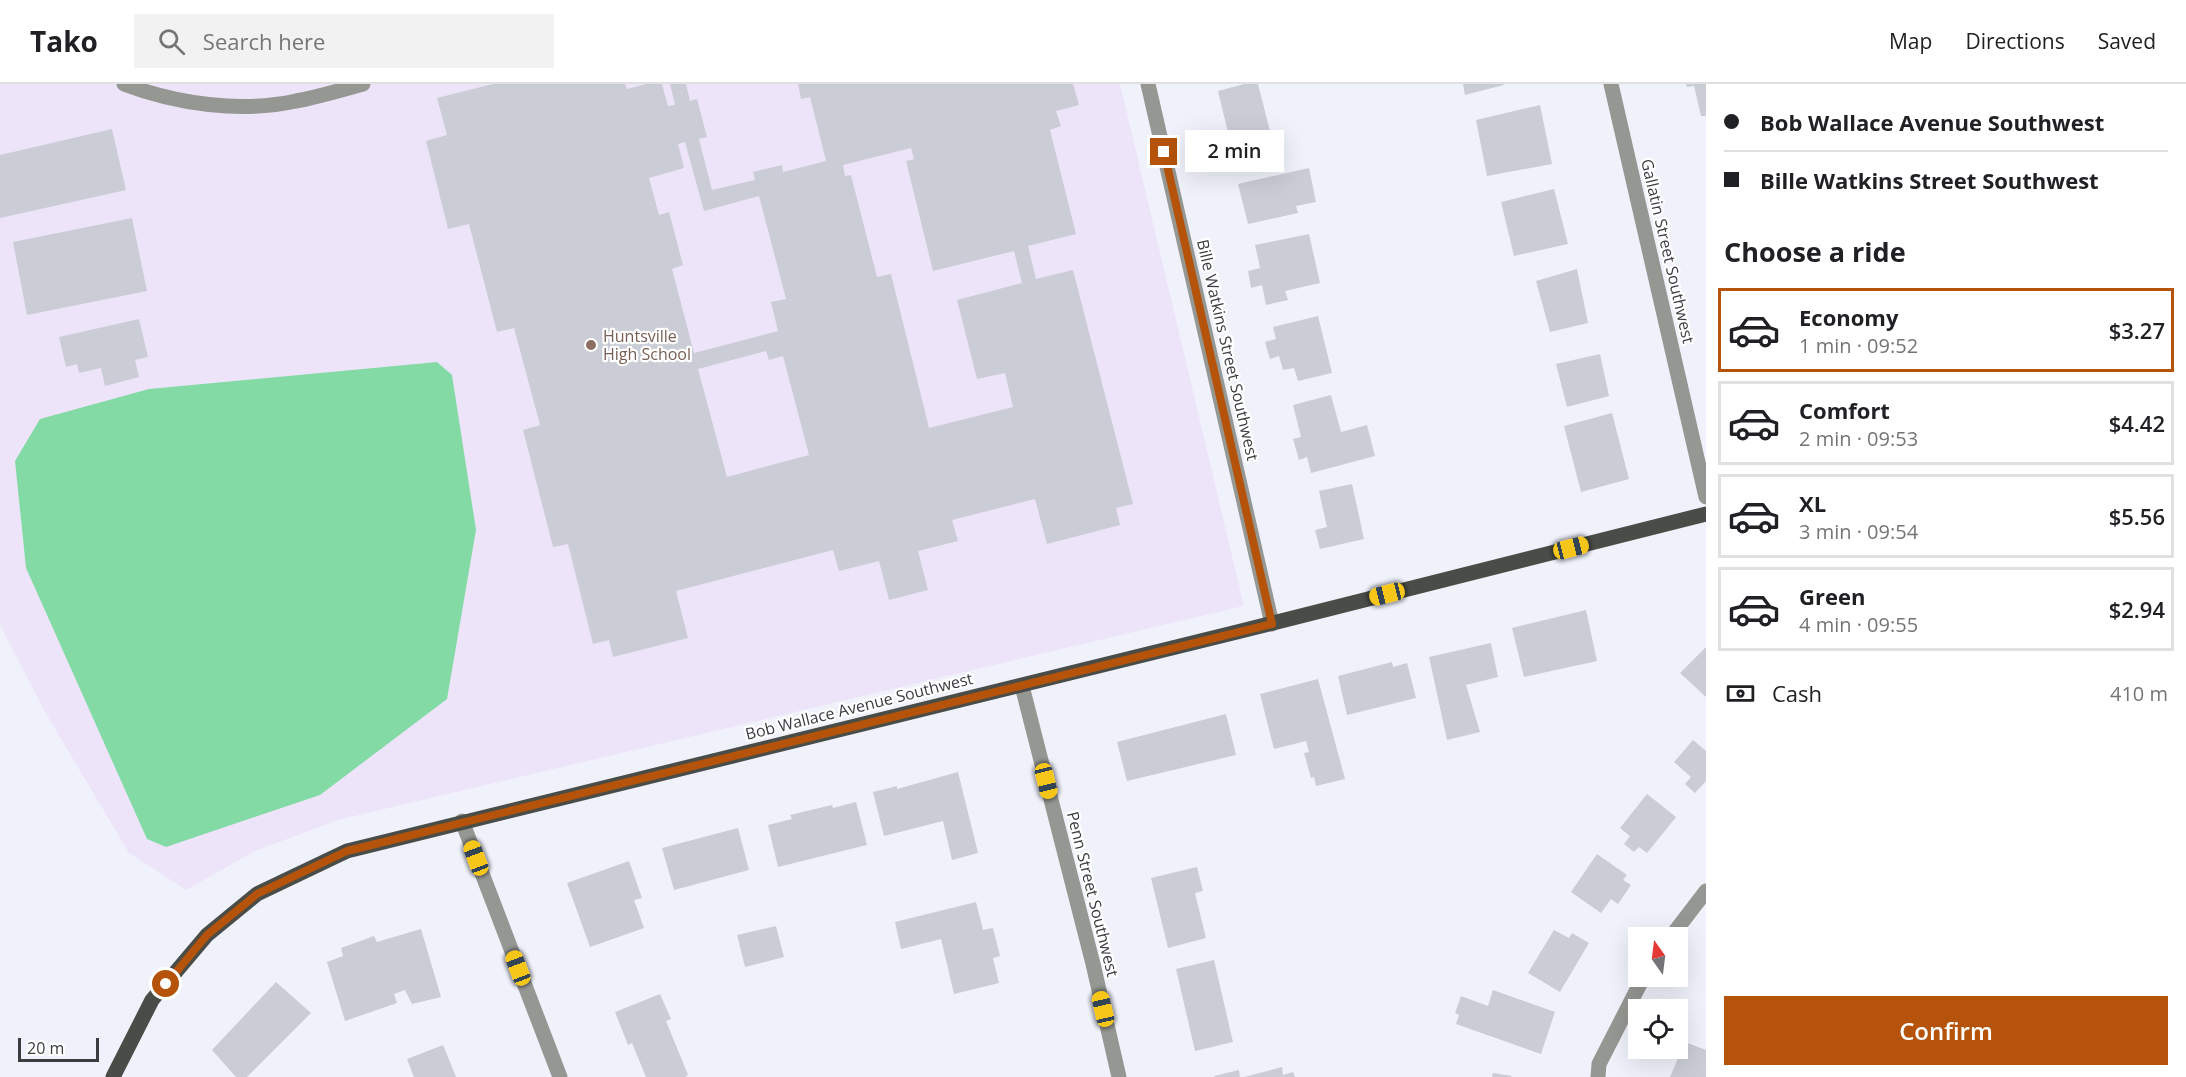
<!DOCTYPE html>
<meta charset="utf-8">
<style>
body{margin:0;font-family:"Open Sans",sans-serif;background:#f2f2f2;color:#202124;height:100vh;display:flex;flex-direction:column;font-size:22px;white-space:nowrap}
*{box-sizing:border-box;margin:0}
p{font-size:20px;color:#757577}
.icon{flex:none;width:33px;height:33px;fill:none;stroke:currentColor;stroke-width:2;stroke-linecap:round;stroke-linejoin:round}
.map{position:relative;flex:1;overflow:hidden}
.sheet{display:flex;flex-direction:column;background:#fff;width:480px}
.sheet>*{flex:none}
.hud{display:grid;align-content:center;height:132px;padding:0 18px;background:#fff}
.needle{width:39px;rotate:346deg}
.buttons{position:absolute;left:1628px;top:843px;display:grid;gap:12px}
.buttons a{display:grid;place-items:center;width:60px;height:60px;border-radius:0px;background:#fff;box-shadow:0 6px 24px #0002;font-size:30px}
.scale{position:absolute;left:18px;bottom:15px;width:81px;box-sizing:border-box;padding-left:6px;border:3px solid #3b3c40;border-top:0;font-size:16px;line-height:21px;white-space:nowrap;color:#3b3c40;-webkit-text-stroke:4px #fff;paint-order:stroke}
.end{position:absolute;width:27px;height:27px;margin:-14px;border:8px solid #b45309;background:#fff;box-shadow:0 0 0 3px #fff}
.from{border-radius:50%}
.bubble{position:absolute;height:42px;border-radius:0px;background:#fff;box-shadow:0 6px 24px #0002;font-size:20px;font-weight:600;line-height:42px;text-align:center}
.car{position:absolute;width:18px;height:36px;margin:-18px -9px;border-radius:8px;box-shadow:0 0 4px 2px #0007;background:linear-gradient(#f5c518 24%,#345 0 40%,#f5c518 0 76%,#345 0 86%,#f5c518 0)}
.hud b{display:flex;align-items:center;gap:21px;height:57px;font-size:22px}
.hud b+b{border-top:2px solid #e0e0e0}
.hud i{width:15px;height:15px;background:#202124}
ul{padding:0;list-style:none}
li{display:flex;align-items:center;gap:18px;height:84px;margin:0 12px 9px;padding:0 6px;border:3px solid #e0e0e0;border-radius:0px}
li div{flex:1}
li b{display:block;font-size:22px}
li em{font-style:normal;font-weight:600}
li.selected{border-color:#b45309}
li>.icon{width:54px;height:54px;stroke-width:1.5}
h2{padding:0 18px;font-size:27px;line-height:72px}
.pay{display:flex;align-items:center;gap:15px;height:66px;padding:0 18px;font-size:22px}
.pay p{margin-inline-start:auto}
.cta{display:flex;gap:12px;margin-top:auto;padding:12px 18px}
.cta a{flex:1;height:69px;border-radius:0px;background:#b45309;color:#fff;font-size:24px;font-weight:600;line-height:69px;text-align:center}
header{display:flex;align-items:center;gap:36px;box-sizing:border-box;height:84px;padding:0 30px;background:#fff;border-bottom:2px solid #e0e0e0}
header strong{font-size:28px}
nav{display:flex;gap:33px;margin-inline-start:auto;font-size:21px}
.search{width:420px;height:54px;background:#f2f2f2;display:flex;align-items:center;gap:15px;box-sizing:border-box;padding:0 21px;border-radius:0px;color:#757577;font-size:22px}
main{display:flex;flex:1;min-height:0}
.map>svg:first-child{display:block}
.education{fill:#eee4f9}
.green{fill:#83daa5}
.building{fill:#cacdd5;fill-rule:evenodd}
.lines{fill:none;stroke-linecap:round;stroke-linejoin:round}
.minor{stroke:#959793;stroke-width:15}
.major{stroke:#4a4d47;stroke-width:15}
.route{stroke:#b45309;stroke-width:8}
.education-dot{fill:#8d6e63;stroke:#fff;stroke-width:2}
.labels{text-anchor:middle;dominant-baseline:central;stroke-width:4.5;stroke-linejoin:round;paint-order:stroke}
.street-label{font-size:16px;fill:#3b3c40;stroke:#fff}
.education-label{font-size:16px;fill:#785e54;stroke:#fff;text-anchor:start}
</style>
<header>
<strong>Tako</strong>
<div class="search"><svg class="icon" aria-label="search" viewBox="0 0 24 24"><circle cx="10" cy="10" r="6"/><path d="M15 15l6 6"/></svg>Search here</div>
<nav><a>Map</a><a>Directions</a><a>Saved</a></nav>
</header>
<main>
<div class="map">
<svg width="1706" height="993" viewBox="0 0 1706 993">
<rect width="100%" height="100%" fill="#f0f2fb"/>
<polygon class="education" points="0,0 1120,0 1244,522 338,736 255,767 186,806 129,769 45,628 0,541"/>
<polygon class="green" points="437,278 452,291 476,446 447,615 320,711 166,763 147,755 26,484 15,377 40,335 149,305"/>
<g class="building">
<path d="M493 0H625L627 5 646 0H662L668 22 675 21 670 0H686L690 17 697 15 707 53 699 55 712 106 755 96 753 88 782 81 783 88 826 77 810 13 801 15 798 0H1073L1079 21 1056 27 1061 42 1050 46 1076 150 1028 162 1036 195 1073 186 1133 420 1116 424 1120 441 1047 460 1035 415 952 436 958 457 918 467 928 506 889 516 879 477 839 487 833 466 676 507 688 554 613 573 609 556 593 560 568 460 553 463 523 346 540 341 514 244 497 248 469 140 448 145 426 57 447 51 437 14ZM685 58 704 127 759 112 786 215 771 218 778 247 694 269 672 185 683 181 669 128 659 131 649 94 684 84 678 60ZM911 64 914 75 906 77 933 187 1014 167 1022 199 957 216 977 295 1005 289 1013 323 929 344 891 190 877 193 851 91 845 92 843 81ZM766 267 769 276 783 272 809 371 727 393 698 285Z"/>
<polygon points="1244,0 1258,0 1271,51 1231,61 1218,7"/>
<polygon points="1463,0 1503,0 1504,1 1465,11"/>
<polygon points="1686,0 1706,0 1706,32 1701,32 1694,2 1687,3"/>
<polygon points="1540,21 1552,80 1487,92 1476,36"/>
<polygon points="112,45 126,106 0,134 0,71"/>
<polygon points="1309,84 1316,118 1296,122 1298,129 1248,140 1238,100"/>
<polygon points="1554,105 1568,160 1514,172 1501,118"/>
<polygon points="132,134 147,207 27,231 13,158"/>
<polygon points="1309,150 1320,199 1285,207 1288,216 1266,221 1262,201 1251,204 1248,187 1260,184 1255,161"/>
<polygon points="1577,185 1588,239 1550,248 1536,197"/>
<polygon points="1318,232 1332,289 1298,297 1294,284 1283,286 1279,272 1270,275 1265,258 1276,255 1273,243"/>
<polygon points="139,235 148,273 135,276 139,293 105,302 101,284 79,289 77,280 66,283 59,253"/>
<polygon points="1600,270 1609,312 1567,323 1556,280"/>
<polygon points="1331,311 1341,348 1367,341 1375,372 1311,389 1307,373 1299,376 1293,355 1301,353 1293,321"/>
<polygon points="1612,329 1629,395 1581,408 1564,342"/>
<polygon points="1352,400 1364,455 1320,465 1315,446 1327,443 1319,407"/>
<polygon points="1586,526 1597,577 1524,593 1512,544"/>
<polygon points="1491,559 1498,593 1466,601 1480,648 1447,656 1429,573"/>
<polygon points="1706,563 1706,613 1680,589"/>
<polygon points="1392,578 1393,583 1407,579 1416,614 1347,631 1338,592"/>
<polygon points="1318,595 1345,695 1316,702 1314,693 1311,694 1304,669 1309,668 1306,657 1274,665 1260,610"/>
<polygon points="1226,630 1236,671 1127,697 1117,658"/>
<polygon points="1693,656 1706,667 1706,697 1695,709 1685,700 1691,693 1674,678"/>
<polygon points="958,688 978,769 952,776 943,737 884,752 873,708 897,702 897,705"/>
<polygon points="1647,710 1676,733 1647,769 1639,763 1634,768 1624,760 1630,752 1620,744"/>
<polygon points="856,718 867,761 778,783 768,741 792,735 790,731 832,721 833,724"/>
<polygon points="738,744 749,786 674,806 662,764"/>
<polygon points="1597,770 1627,791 1623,796 1631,801 1618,820 1611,815 1601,829 1571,808"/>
<polygon points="629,777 642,814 634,816 644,844 590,863 567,799"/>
<polygon points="1197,783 1203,807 1195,809 1206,854 1168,864 1151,794"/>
<polygon points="976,818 983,846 993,844 1000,872 993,874 999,899 954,910 941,855 901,865 895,838"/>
<polygon points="776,842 784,873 745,883 737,851"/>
<polygon points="421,845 441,913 412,920 405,906 394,910 397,919 345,937 327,878 343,872 341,864 374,852 377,858"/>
<polygon points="1554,846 1569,854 1572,849 1589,859 1560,908 1528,889"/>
<polygon points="1214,876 1233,958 1195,967 1176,885"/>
<polygon points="276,898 311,929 247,993 236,993 212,966"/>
<polygon points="1493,906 1555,928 1541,970 1456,940 1459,931 1455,929 1461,912 1488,922"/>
<polygon points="660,910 671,935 666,937 688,991 685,993 646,993 632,959 628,961 615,928"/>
<polygon points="1685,958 1706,966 1706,993 1670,993"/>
<polygon points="443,961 456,993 414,993 407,975"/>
<polygon points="1282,983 1283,991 1293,988 1295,993 1244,993"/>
<polygon points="1239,986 1240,993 1214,993 1214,992"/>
<polygon points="1493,989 1512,992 1511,993 1492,993"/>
</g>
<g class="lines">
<g class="minor">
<path d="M124 0C176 20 241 29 296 17 319 13 341 6 363 0"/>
<polyline points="1148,0 1272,540"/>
<polyline points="1611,0 1706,413"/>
<polyline points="1022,602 1093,880 1119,993"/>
<polyline points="462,737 560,993"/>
<polyline points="1670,854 1706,807"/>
<polyline points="1598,993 1599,980 1644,892"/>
</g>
<polyline class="major" points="113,993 152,916 207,851 257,810 347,767 1237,548 1706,430"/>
</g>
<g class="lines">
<polyline class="route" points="166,900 207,851 257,810 347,767 1272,540 1164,68"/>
</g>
<circle class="education-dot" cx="591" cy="261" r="6"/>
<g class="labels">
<g class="street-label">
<text transform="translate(1668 167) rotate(77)">Gallatin Street Southwest</text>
<text transform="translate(1228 266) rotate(77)">Bille Watkins Street Southwest</text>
<text transform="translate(859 622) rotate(-14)">Bob Wallace Avenue Southwest</text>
<text transform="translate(1093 810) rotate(76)">Penn Street Southwest</text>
</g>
<g class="education-label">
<text x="603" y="252">Huntsville<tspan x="603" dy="18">High School</tspan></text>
</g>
</g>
</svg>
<div class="buttons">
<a><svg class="needle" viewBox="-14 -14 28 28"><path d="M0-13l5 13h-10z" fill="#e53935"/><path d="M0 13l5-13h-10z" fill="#757577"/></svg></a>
<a><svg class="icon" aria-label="locate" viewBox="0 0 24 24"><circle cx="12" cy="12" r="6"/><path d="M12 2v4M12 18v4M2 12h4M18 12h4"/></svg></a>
</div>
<div class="scale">20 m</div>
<i class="end from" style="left:166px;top:900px"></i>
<i class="end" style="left:1164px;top:68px"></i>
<div class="bubble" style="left:1185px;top:46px;width:99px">2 min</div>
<i class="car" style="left:1571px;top:464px;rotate:76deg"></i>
<i class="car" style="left:1387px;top:510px;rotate:256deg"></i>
<i class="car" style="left:1046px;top:697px;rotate:166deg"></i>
<i class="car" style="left:476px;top:774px;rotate:339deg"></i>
<i class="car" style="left:518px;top:884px;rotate:339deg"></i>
<i class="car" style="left:1103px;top:925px;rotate:347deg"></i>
</div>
<section class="sheet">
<div class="hud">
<b><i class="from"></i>Bob Wallace Avenue Southwest</b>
<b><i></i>Bille Watkins Street Southwest</b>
</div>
<h2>Choose a ride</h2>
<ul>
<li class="selected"><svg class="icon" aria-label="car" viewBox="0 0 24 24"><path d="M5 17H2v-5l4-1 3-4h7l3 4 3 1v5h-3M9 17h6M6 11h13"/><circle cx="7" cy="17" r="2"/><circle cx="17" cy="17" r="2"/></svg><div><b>Economy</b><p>1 min · 09:52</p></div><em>$3.27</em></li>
<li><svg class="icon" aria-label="car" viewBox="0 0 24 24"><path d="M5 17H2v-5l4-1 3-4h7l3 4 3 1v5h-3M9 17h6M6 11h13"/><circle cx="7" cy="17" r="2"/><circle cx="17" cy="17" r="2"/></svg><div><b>Comfort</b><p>2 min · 09:53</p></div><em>$4.42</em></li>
<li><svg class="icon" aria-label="car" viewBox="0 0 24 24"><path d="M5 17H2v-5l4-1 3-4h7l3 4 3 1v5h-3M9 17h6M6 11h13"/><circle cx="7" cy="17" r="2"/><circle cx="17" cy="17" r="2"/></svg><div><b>XL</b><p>3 min · 09:54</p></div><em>$5.56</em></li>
<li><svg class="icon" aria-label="car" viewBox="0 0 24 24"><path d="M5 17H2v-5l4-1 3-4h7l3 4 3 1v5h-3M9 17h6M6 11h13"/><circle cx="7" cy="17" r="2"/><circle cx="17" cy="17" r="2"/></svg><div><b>Green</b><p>4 min · 09:55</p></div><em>$2.94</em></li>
</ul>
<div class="pay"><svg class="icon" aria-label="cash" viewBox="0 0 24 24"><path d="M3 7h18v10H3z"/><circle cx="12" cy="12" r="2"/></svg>Cash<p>410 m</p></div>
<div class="cta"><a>Confirm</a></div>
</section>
</main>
